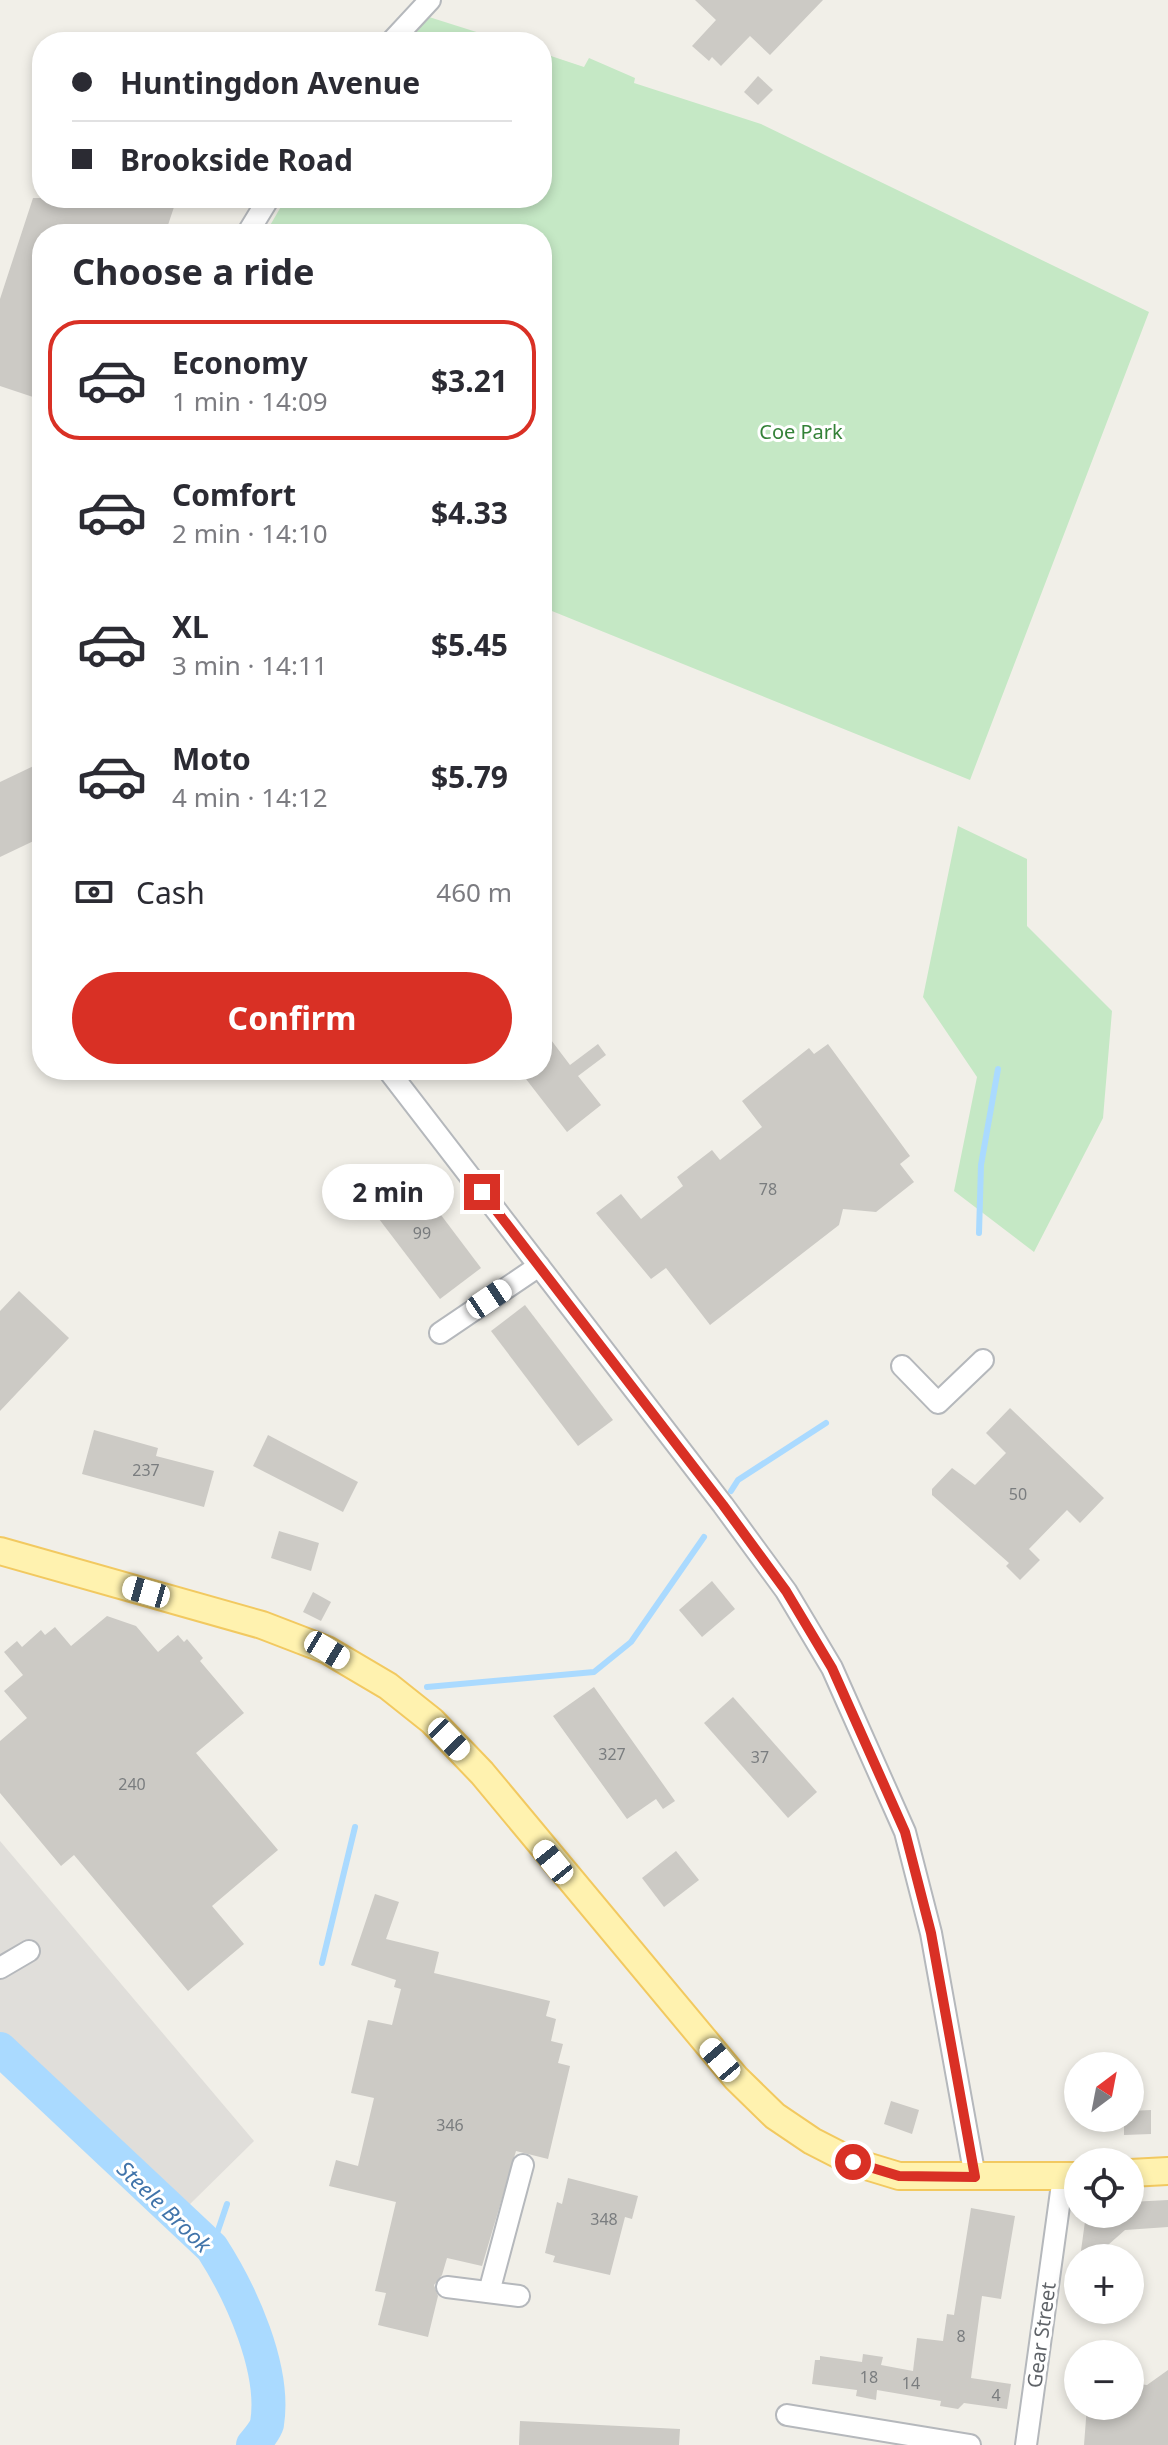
<!DOCTYPE html>
<meta charset="utf-8">
<style>
body{margin:0;font-family:"Noto Sans",sans-serif;background:#f2f2f3;color:#2b2b33;height:100vh;display:flex;flex-direction:column;font-size:30px;white-space:nowrap}
*{box-sizing:border-box;margin:0}
p{font-size:26px;color:#7c7c81}
.icon{flex:none;width:44px;height:44px;fill:none;stroke:currentColor;stroke-width:2;stroke-linecap:round;stroke-linejoin:round}
.map{position:relative;flex:1;overflow:hidden}
.panel{position:absolute;left:32px;top:224px;width:520px;height:856px;display:flex;flex-direction:column;background:#fff;border-radius:32px;box-shadow:0 4px 12px #0003}
.panel>*{flex:none}
.banner{position:absolute;left:32px;top:32px;width:520px;height:176px;border-radius:32px;box-shadow:0 4px 12px #0003;display:grid;align-content:center;height:176px;padding:0 40px;background:#fff}
.needle{width:52px;rotate:32deg}
.tools{position:absolute;left:1064px;top:2052px;display:grid;gap:16px}
.tools a{display:grid;place-items:center;width:80px;height:80px;border-radius:50%;background:#fff;box-shadow:0 4px 12px #0003;font-size:40px}
.end{position:absolute;width:36px;height:36px;margin:-18px;border:10px solid #d93025;background:#fff;box-shadow:0 0 0 4px #fff}
.from{border-radius:50%}
.bubble{position:absolute;height:56px;border-radius:28px;background:#fff;box-shadow:0 4px 12px #0003;font-size:26px;font-weight:700;line-height:56px;text-align:center}
.car{position:absolute;width:24px;height:48px;margin:-24px -12px;border-radius:10px;box-shadow:0 0 6px 2px #0007;background:linear-gradient(#fff 24%,#345 0 40%,#fff 0 76%,#345 0 86%,#fff 0)}
.banner b{display:flex;align-items:center;gap:28px;height:76px;font-size:30px}
.banner b+b{border-top:2px solid #e1e1e2}
.banner i{width:20px;height:20px;background:#2b2b33}
ul{padding:0;list-style:none}
li{display:flex;align-items:center;gap:24px;height:120px;margin:0 16px 12px;padding:0 24px;border:4px solid transparent;border-radius:32px}
li div{flex:1}
li b{display:block;font-size:30px}
li em{font-style:normal;font-weight:700}
li.active{border-color:#d93025}
li>.icon{width:72px;height:72px;stroke-width:1.5}
h2{padding:0 40px;font-size:36px;line-height:96px}
.pay{display:flex;align-items:center;gap:20px;height:88px;padding:0 40px;font-size:30px}
.pay p{margin-inline-start:auto}
.action{display:flex;gap:16px;margin-top:auto;padding:16px 40px}
.action a{flex:1;height:92px;border-radius:48px;background:#d93025;color:#fff;font-size:32px;font-weight:700;line-height:92px;text-align:center}
.map>svg:first-child{display:block}
.industrial{fill:#e0deda}
.green{fill:#c5e8c5}
.lines{fill:none;stroke-linecap:round;stroke-linejoin:round}
.stream{stroke:#aadaff;stroke-width:6}
.river{stroke:#aadaff;stroke-width:34}
.building{fill:#cccac5}
.minor-casing{stroke:#b5b8bc;stroke-width:24}
.major-casing{stroke:#f2c960;stroke-width:30}
.minor{stroke:#fff;stroke-width:20}
.major{stroke:#fff2af;stroke-width:26}
.route{stroke:#d93025;stroke-width:10}
.labels{text-anchor:middle;dominant-baseline:central;stroke-width:6;stroke-linejoin:round;paint-order:stroke}
.number-label{font-size:16px;fill:#7a7d7f}
.park-label{font-size:20px;fill:#348238;stroke:#fff}
.street-label{font-size:20px;fill:#5f6368;stroke:#fff}
.water-label{font-size:22px;font-style:italic;fill:#4174aa;stroke:#fff}
</style>
<div class="map">
<svg width="1168" height="2445" viewBox="0 0 1168 2445">
<rect width="100%" height="100%" fill="#f1efe8"/>
<polygon class="industrial" points="0,1841 254,2141 187,2207 0,2033"/>
<g class="green">
<polygon points="429,17 508,42 408,42"/>
<polygon points="542,53 584,67 589,58 635,78 634,83 761,124 1149,312 970,780 542,607 542,234 265,234 286,198 542,198"/>
<polygon points="958,826 1027,859 1027,926 1112,1011 1103,1118 1034,1252 954,1191 977,1077 923,997"/>
</g>
<g class="lines">
<g class="stream">
<polyline points="979,1233 981,1165 998,1069"/>
<polyline points="731,1491 738,1480 826,1423"/>
<polyline points="427,1687 594,1672 631,1642 704,1537"/>
<polyline points="322,1963 355,1827"/>
<polyline points="212,2248 227,2204"/>
</g>
<path class="river" d="M0 2049 212 2248C241 2293 276 2369 267 2424 265 2431 258 2439 253 2445"/>
</g>
<g class="building">
<polygon points="695,0 823,0 770,55 750,36 721,66 712,57 709,61 692,46 716,20"/>
<polygon points="758,76 773,90 758,105 744,92"/>
<polygon points="33,198 177,198 165,234 42,234 42,400 0,386 0,299"/>
<polygon points="42,762 42,837 0,857 0,782"/>
<polygon points="542,1028 570,1065 598,1044 606,1055 578,1076 601,1105 567,1132 519,1070 542,1070"/>
<polygon points="828,1044 910,1156 900,1164 914,1182 876,1212 843,1209 839,1225 710,1325 666,1268 651,1279 596,1213 621,1194 641,1219 683,1186 677,1177 712,1150 720,1160 762,1127 742,1101 809,1048 814,1054"/>
<polygon points="404,1166 481,1268 440,1299 363,1198"/>
<polygon points="19,1291 69,1338 0,1411 0,1311"/>
<polygon points="525,1305 613,1420 578,1446 491,1331"/>
<polygon points="1010,1408 1104,1498 1080,1523 1067,1510 1029,1549 1040,1560 1020,1580 1006,1566 1009,1563 932,1495 932,1489 952,1468 975,1485 1006,1453 986,1433"/>
<polygon points="94,1430 158,1448 156,1456 214,1471 204,1507 82,1474"/>
<polygon points="268,1435 358,1482 343,1512 253,1466"/>
<polygon points="279,1531 319,1543 311,1571 271,1558"/>
<polygon points="712,1581 735,1609 702,1637 679,1610"/>
<polygon points="313,1592 331,1602 321,1621 303,1612"/>
<polygon points="107,1616 136,1626 158,1652 178,1635 184,1642 187,1639 203,1658 200,1661 244,1713 196,1753 278,1850 212,1906 244,1944 188,1991 74,1855 61,1866 0,1793 0,1741 27,1718 4,1691 23,1675 4,1652 17,1641 22,1647 41,1630 45,1635 55,1627 71,1646"/>
<polygon points="594,1687 675,1801 663,1809 656,1799 627,1819 553,1716"/>
<polygon points="733,1697 817,1792 788,1818 704,1723"/>
<polygon points="676,1851 699,1880 664,1907 642,1878"/>
<polygon points="375,1894 399,1902 386,1939 439,1952 434,1973 550,2001 546,2016 556,2019 551,2041 563,2044 558,2063 570,2066 548,2159 516,2151 482,2266 447,2258 442,2275 434,2285 438,2296 428,2337 378,2325 386,2293 375,2291 396,2202 329,2186 336,2160 358,2166 374,2098 351,2093 368,2020 392,2025 401,1989 394,1987 396,1980 351,1965"/>
<polygon points="891,2101 919,2110 912,2134 884,2124"/>
<polygon points="1151,2110 1151,2134 1124,2135 1124,2118 1130,2118 1130,2111"/>
<polygon points="568,2178 638,2196 632,2219 625,2217 610,2275 553,2262 555,2256 545,2253 557,2202 562,2204"/>
<polygon points="1168,2200 1168,2227 1125,2230 1108,2245 1107,2258 1080,2258 1086,2214 1130,2214 1130,2202"/>
<polygon points="971,2208 1015,2216 1001,2299 982,2296 971,2378 1011,2384 1007,2409 964,2403 958,2409 940,2406 941,2401 877,2390 876,2400 856,2396 857,2390 812,2384 815,2360 820,2360 820,2356 862,2362 863,2354 883,2357 881,2365 913,2371 917,2338 943,2341 947,2314 954,2315"/>
<polygon points="1168,2370 1168,2445 1084,2445 1087,2406 1130,2406 1130,2383 1147,2385"/>
<polygon points="520,2421 680,2429 679,2445 519,2445"/>
</g>
<g class="lines">
<g class="minor-casing">
<g id="minor">
<polyline points="391,42 430,0"/>
<polyline points="247,234 269,198"/>
<polyline points="388,1070 723,1505 786,1591 832,1668 905,1832 931,1933 975,2177"/>
<polyline points="440,1333 539,1266"/>
<polyline points="902,1366 938,1403 983,1360"/>
<polyline points="0,1968 29,1951"/>
<polyline points="447,2287 519,2296"/>
<polyline points="489,2292 523,2165"/>
<polyline points="787,2415 970,2445"/>
<polyline points="1026,2445 1063,2177"/>
</g>
</g>
<g class="major-casing">
<g id="major">
<polyline points="0,1551 262,1625 327,1650 388,1686 432,1721 482,1773 736,2078 775,2116 812,2141 853,2162 899,2176 1078,2176"/>
<polyline points="1130,2173 1168,2171"/>
</g>
</g>
<use href="#minor" class="minor"/>
<use href="#major" class="major"/>
</g>
<g class="lines">
<polyline class="route" points="482,1192 723,1505 786,1591 832,1668 905,1832 931,1933 975,2177 899,2176 853,2162"/>
</g>
<g class="labels">
<g class="number-label">
<text x="768" y="1189">78</text>
<text x="422" y="1233">99</text>
<text x="146" y="1470">237</text>
<text x="1018" y="1494">50</text>
<text x="612" y="1754">327</text>
<text x="760" y="1757">37</text>
<text x="132" y="1784">240</text>
<text x="450" y="2125">346</text>
<text x="604" y="2219">348</text>
<text x="961" y="2336">8</text>
<text x="869" y="2377">18</text>
<text x="911" y="2383">14</text>
<text x="996" y="2395">4</text>
</g>
<g class="park-label">
<text x="801" y="431">Coe Park</text>
</g>
<g class="street-label">
<text transform="translate(1041 2335) rotate(-82)">Gear Street</text>
</g>
<g class="water-label">
<text transform="translate(165 2206) rotate(44)">Steele Brook</text>
</g>
</g>
</svg>
<div class="tools">
<a><svg class="needle" viewBox="-14 -14 28 28"><path d="M0-13l5 13h-10z" fill="#e53935"/><path d="M0 13l5-13h-10z" fill="#7c7c81"/></svg></a>
<a><svg class="icon" aria-label="locate" viewBox="0 0 24 24"><circle cx="12" cy="12" r="6"/><path d="M12 2v4M12 18v4M2 12h4M18 12h4"/></svg></a>
<a>+</a>
<a>−</a>
</div>
<i class="end from" style="left:853px;top:2162px"></i>
<i class="end" style="left:482px;top:1192px"></i>
<div class="bubble" style="left:322px;top:1164px;width:132px">2 min</div>
<i class="car" style="left:489px;top:1299px;rotate:56deg"></i>
<i class="car" style="left:146px;top:1592px;rotate:286deg"></i>
<i class="car" style="left:327px;top:1650px;rotate:121deg"></i>
<i class="car" style="left:449px;top:1739px;rotate:136deg"></i>
<i class="car" style="left:553px;top:1862px;rotate:321deg"></i>
<i class="car" style="left:720px;top:2060px;rotate:320deg"></i>
<div class="banner">
<b><i class="from"></i>Huntingdon Avenue</b>
<b><i></i>Brookside Road</b>
</div>
<section class="panel">
<h2>Choose a ride</h2>
<ul>
<li class="active"><svg class="icon" aria-label="car" viewBox="0 0 24 24"><path d="M5 17H2v-5l4-1 3-4h7l3 4 3 1v5h-3M9 17h6M6 11h13"/><circle cx="7" cy="17" r="2"/><circle cx="17" cy="17" r="2"/></svg><div><b>Economy</b><p>1 min · 14:09</p></div><em>$3.21</em></li>
<li><svg class="icon" aria-label="car" viewBox="0 0 24 24"><path d="M5 17H2v-5l4-1 3-4h7l3 4 3 1v5h-3M9 17h6M6 11h13"/><circle cx="7" cy="17" r="2"/><circle cx="17" cy="17" r="2"/></svg><div><b>Comfort</b><p>2 min · 14:10</p></div><em>$4.33</em></li>
<li><svg class="icon" aria-label="car" viewBox="0 0 24 24"><path d="M5 17H2v-5l4-1 3-4h7l3 4 3 1v5h-3M9 17h6M6 11h13"/><circle cx="7" cy="17" r="2"/><circle cx="17" cy="17" r="2"/></svg><div><b>XL</b><p>3 min · 14:11</p></div><em>$5.45</em></li>
<li><svg class="icon" aria-label="car" viewBox="0 0 24 24"><path d="M5 17H2v-5l4-1 3-4h7l3 4 3 1v5h-3M9 17h6M6 11h13"/><circle cx="7" cy="17" r="2"/><circle cx="17" cy="17" r="2"/></svg><div><b>Moto</b><p>4 min · 14:12</p></div><em>$5.79</em></li>
</ul>
<div class="pay"><svg class="icon" aria-label="cash" viewBox="0 0 24 24"><path d="M3 7h18v10H3z"/><circle cx="12" cy="12" r="2"/></svg>Cash<p>460 m</p></div>
<div class="action"><a>Confirm</a></div>
</section>
</div>
